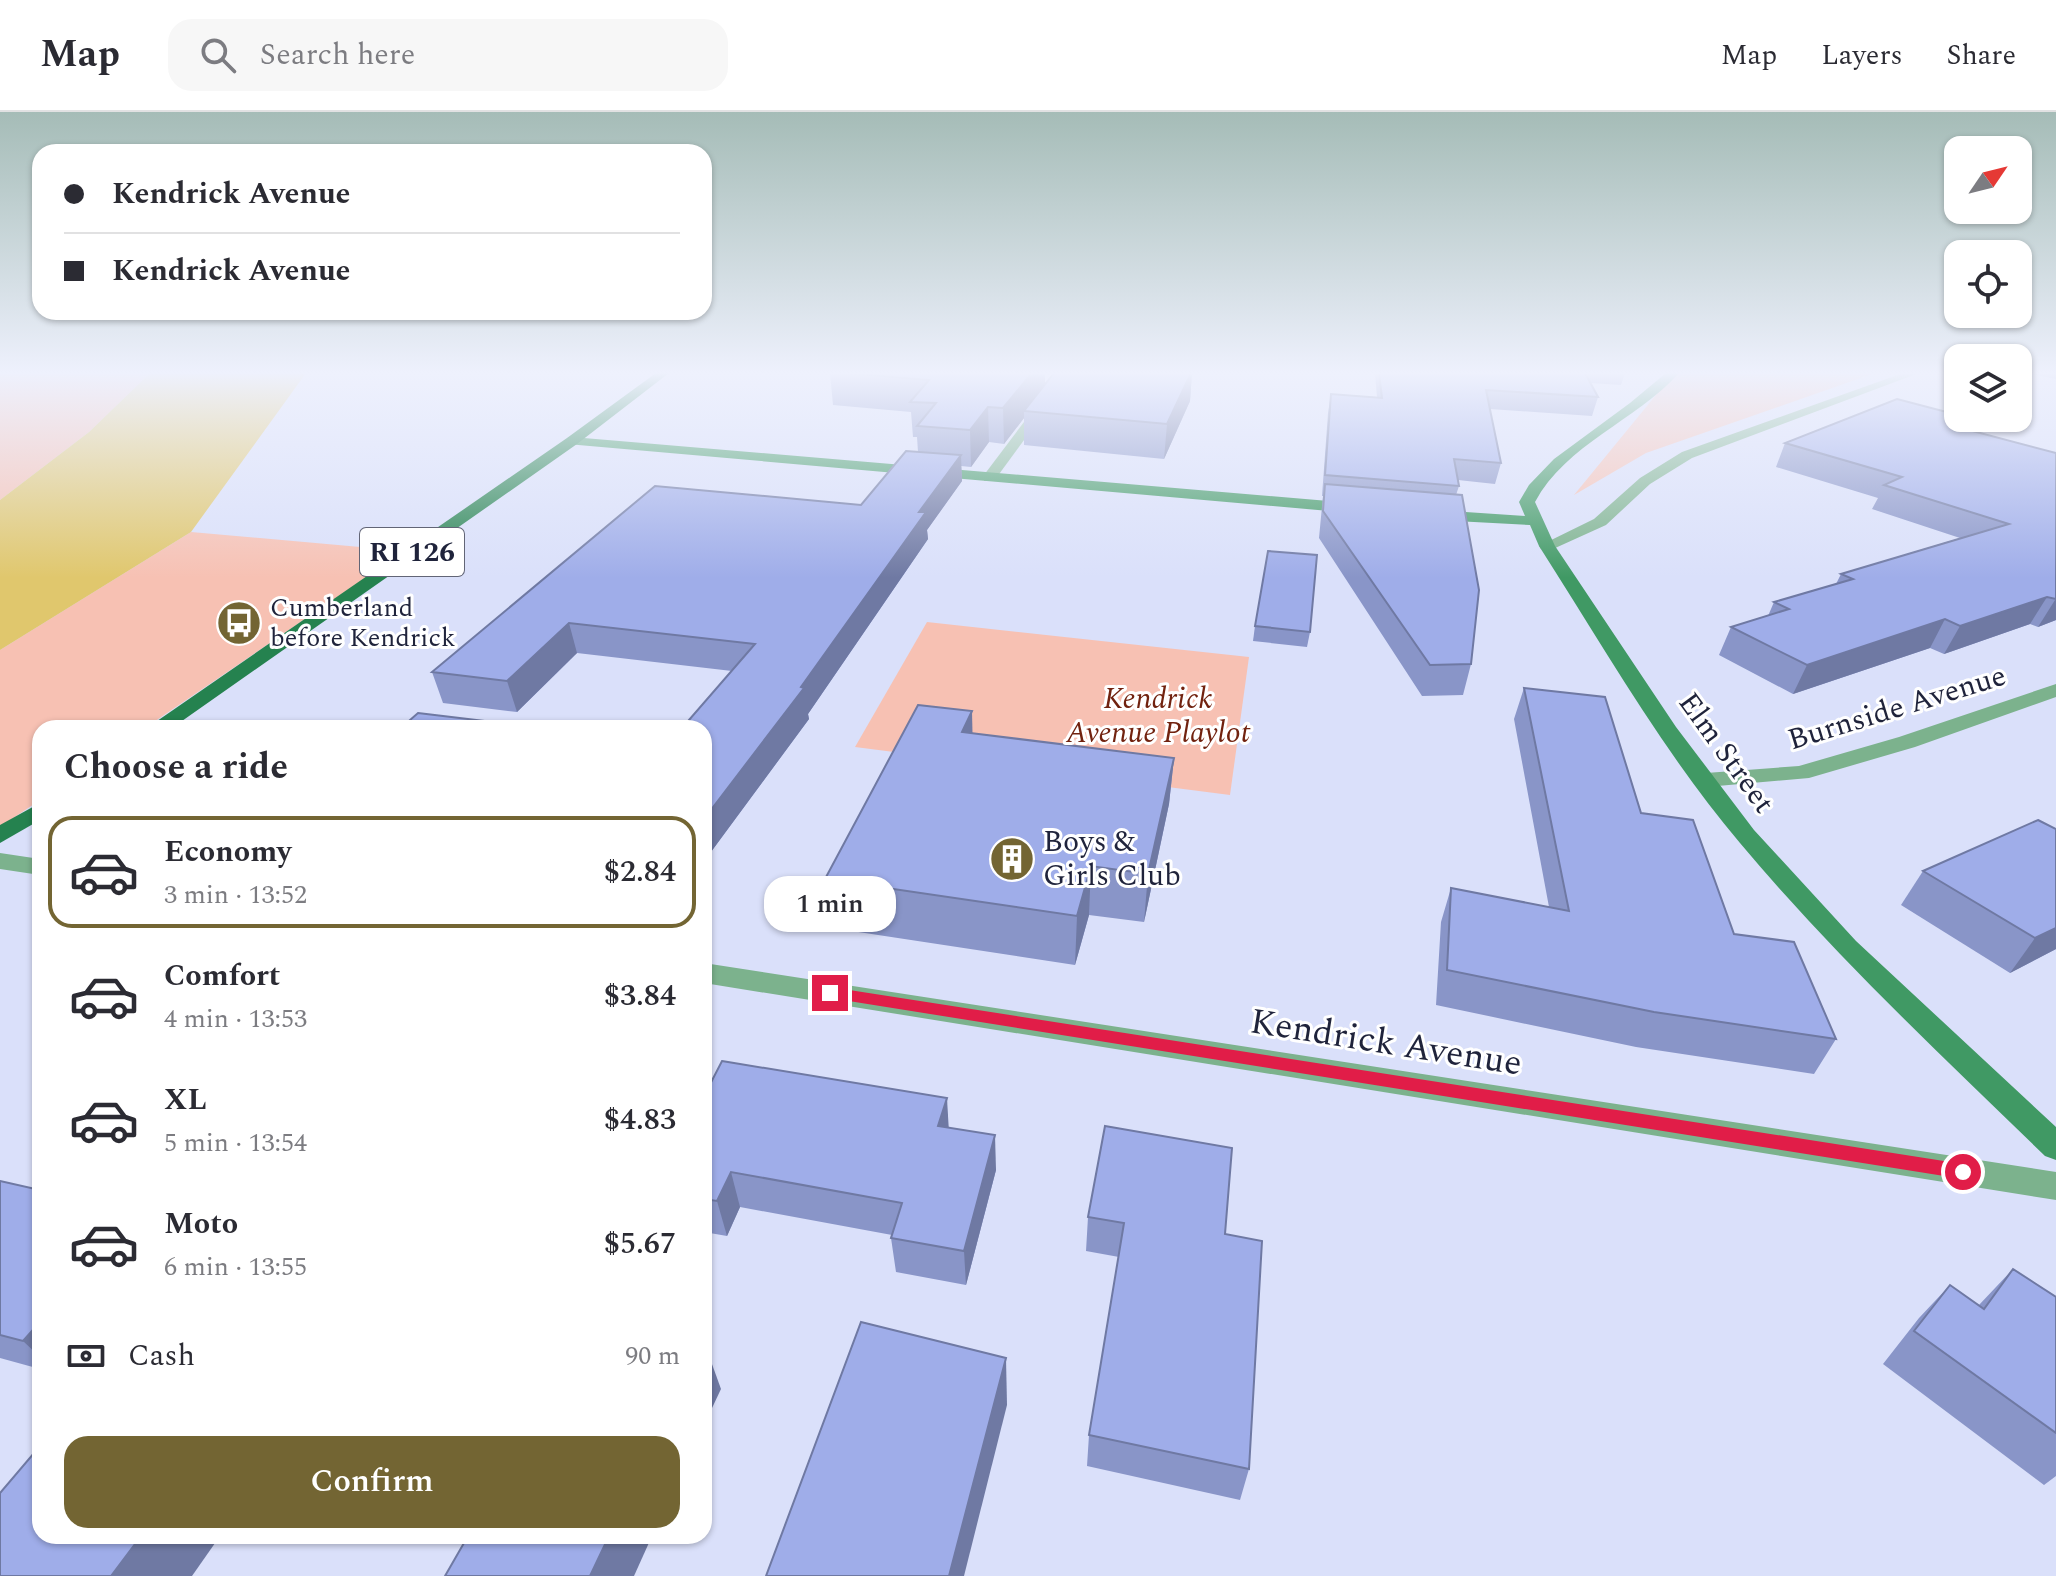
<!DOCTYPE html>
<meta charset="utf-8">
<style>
body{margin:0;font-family:Spectral,serif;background:#f7f7f7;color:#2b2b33;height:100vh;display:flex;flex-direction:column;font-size:30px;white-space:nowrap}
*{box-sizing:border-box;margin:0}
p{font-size:26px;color:#7c7c81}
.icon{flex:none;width:44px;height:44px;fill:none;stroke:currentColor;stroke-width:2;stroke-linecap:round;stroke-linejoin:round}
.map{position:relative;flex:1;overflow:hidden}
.details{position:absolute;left:32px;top:608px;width:680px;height:824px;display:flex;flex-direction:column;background:#fff;border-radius:24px;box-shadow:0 2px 6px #0004}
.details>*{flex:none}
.guide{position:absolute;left:32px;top:32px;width:680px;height:176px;border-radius:24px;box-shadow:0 2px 6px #0004;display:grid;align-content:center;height:176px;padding:0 32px;background:#fff}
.needle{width:52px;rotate:55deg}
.fabs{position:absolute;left:1944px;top:24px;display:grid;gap:16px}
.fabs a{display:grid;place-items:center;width:88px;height:88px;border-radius:16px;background:#fff;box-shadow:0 2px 6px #0004;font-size:40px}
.end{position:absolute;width:36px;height:36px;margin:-18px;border:10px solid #e11d48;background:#fff;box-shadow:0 0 0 4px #fff}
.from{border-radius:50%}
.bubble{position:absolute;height:56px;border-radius:24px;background:#fff;box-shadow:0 2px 6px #0004;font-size:26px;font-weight:600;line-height:56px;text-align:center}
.guide b{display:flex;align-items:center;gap:28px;height:76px;font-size:30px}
.guide b+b{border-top:2px solid #e1e1e2}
.guide i{width:20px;height:20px;background:#2b2b33}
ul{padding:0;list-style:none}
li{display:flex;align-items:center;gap:24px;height:112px;margin:0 16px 12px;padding:0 16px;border:4px solid transparent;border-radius:24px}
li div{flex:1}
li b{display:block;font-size:30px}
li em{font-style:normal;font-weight:600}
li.active{border-color:#736533}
li>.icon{width:72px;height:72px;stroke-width:1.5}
h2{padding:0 32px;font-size:36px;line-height:96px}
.pay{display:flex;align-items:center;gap:20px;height:88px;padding:0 32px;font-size:30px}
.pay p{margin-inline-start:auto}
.primary-button{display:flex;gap:16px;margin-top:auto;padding:16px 32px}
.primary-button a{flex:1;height:92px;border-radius:24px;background:#736533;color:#fff;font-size:32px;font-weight:600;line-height:92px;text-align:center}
header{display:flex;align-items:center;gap:48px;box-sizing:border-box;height:112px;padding:0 40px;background:#fff;border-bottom:2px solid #e1e1e2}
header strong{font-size:38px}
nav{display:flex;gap:44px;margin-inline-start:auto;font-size:28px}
.search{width:560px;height:72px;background:#f7f7f7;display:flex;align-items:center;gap:20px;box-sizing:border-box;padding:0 28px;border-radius:24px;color:#7c7c81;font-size:30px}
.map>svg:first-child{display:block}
.green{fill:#f7c1b3}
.water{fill:#e0c76d}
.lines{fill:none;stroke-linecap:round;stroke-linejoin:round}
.street{fill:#7cb28d;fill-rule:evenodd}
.secondary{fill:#409964;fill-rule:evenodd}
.primary{fill:#25824f;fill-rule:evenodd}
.wall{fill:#8995c8}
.shaded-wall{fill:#6f79a3}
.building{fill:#9fade9;stroke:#6f79a3;stroke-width:2}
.route{fill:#e11d48}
.labels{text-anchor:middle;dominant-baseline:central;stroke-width:6;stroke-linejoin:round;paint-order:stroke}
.far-poi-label{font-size:26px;fill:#1f233b;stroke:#fff;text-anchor:start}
.shield{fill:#fff;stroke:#626576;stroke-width:2}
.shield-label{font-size:28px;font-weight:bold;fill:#1f233b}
.park-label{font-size:30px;font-style:italic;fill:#71220f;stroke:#fff}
.street-label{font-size:30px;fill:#1f233b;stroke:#fff}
.poi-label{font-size:30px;fill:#1f233b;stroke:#fff;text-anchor:start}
.near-street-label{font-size:36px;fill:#1f233b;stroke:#fff}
</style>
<header>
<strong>Map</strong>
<div class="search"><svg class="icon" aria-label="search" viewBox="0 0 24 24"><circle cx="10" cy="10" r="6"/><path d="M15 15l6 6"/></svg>Search here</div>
<nav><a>Map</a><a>Layers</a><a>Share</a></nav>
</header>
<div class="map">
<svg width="2056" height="1464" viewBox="0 0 2056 1464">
<rect width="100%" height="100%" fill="#dae0fa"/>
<g class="green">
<polygon points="0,261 150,261 89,320 0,388"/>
<polygon points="1674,261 1875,261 1646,341 1574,383"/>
<polygon points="191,420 405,439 145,616 40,616 40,688 0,715 0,538"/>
<polygon points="927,510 1249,545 1230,683 855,635"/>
</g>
<polygon class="water" points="150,261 306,261 191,420 0,538 0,388 89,320"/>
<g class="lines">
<g class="street">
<polygon points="1061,261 1073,261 994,369 984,369 984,363"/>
<polygon points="1903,261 1919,261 1692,346 1650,372 1606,413 1553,437 1541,437 1539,434 1594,407 1640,366 1682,340"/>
<polygon points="2056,572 2056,585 1915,635 1809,666 1706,675 1695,668 1706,661 1799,654 1899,625"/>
<polygon points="0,741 40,747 40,763 0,757"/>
<polygon points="704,851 2056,1060 2056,1088 704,871"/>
</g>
<g class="secondary">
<path d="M1666 261H1679C1636 309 1566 332 1535 390L1555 434 1676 615 1754 718 1856 829 2056 1015V1048L2045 1044C1940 942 1834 843 1740 731 1663 640 1603 534 1539 434L1530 413 1436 408 1428 403 1436 398 1525 404 1519 390 1529 373 1554 347 1630 291Z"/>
<polygon points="572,325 1352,391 1360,396 1352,401 567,332 567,326"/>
</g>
<g class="primary">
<polygon points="656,261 669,261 577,332 172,616 147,616 567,326"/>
<polygon points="40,691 40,708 0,731 0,713"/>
</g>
</g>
<g class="wall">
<polygon points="830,261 1045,261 1045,271 1054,261 1192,261 1190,289 1164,347 1024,333 1024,306 1004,332 989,330 971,355 961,354 962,369 927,418 928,427 808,602 809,607 705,748 704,748 704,616 732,559 577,541 517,600 443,591 432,560 861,393 918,340 917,325 913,325 911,300 833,293"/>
<polygon points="1375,261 1625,261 1621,273 1590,271 1598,285 1592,304 1490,297 1501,351 1495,372 1458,368 1459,374 1456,383 1471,552 1463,583 1422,584 1319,426 1323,384 1322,384 1328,301 1331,282 1377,285"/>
<polygon points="2027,261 2056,261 2056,267"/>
<polygon points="1973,319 2056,341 2056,508 2038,515 2030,512 1944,542 1930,536 1793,582 1719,543 1731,515 1768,504 1774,490 1836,472 1841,462 1960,426 1872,397 1878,386 1776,355 1785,331"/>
<polygon points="1255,514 1310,520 1307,535 1253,529"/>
<polygon points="1524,576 1641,701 1734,822 1836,927 1814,962 1636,935 1436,893 1441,810 1451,776 1549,795 1514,607"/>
<polygon points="972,599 972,621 1174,646 1169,692 1144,810 1089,803 1075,853 832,816 825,767"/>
<polygon points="2056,717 2056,837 2010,861 1901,793 1923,759"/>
<polygon points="704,984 949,1016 996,1058 966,1173 896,1160 891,1126 892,1123 740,1095 727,1124 704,1120"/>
<polygon points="0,1069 40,1078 40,1257 0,1246"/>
<polygon points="1088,1105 1225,1122 1249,1357 1240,1388 1087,1354 1089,1323 1119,1145 1086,1139"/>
<polygon points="2013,1157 2056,1185 2056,1364 2044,1373 1883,1252 1919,1206 1950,1173 1979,1193"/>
</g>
<g class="shaded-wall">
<polygon points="1027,261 1045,261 1045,277 1024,299 1024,306 1004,332 1003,296"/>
<polygon points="1191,261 1192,261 1190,289 1164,347 1167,312"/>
<polygon points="988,295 989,330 971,355 970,318"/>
<polygon points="1978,308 1967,331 1961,316"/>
<polygon points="961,343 962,369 927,418 928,427 808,602 809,607 705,748 704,744 704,707 801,575 919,400"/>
<polygon points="2047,485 2030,512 1944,542 1960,514"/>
<polygon points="2056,487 2056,508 2038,515 2055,488"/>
<polygon points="1945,507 1930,536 1793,582 1807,553"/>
<polygon points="569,511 577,541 517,600 507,569"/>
<polygon points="972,599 973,645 962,620"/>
<polygon points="1174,646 1169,692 1144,810 1148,762"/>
<polygon points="1091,754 1089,803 1075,853 1077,804"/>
<polygon points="2056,816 2056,837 2010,861 2035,826"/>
<polygon points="947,986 949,1021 938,1014"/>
<polygon points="995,1023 996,1058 966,1173 964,1139"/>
<polygon points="731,1060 740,1095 727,1124 717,1089"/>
<polygon points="40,1210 40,1245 23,1229"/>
<polygon points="704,1230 721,1277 704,1313"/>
<polygon points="1006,1246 1007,1293 964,1464 949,1464"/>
<polygon points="141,1424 220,1424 192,1464 111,1464"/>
<polygon points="609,1424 652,1424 634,1464 590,1464"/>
</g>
<g class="building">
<polygon points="847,261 1032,261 1003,296 988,295 970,318 917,314 936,291 910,290 929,268"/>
<polygon points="1054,261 1191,261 1167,312 1024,299"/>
<polygon points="1379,261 1585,261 1598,285 1486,278 1501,351 1454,347 1459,374 1325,363 1331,282 1382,286"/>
<polygon points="1897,287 1958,303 1958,306 1971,306 1978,308 1961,316 2056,341 2056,487 2047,485 1960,514 1945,507 1807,553 1731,515 1789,497 1774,490 1853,467 1841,462 2009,412 1884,373 1902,365 1785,331"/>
<polygon points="906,339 961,343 919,400 926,400 801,575 804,576 704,707 704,616 682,616 755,532 569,511 507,569 432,560 655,374 861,393"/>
<polygon points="1325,372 1462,383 1479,478 1471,552 1430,553 1323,399"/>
<polygon points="1268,439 1317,443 1310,520 1255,514"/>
<polygon points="1524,576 1605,585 1641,701 1693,708 1734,822 1794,830 1836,927 1654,900 1447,858 1451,776 1569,799"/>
<polygon points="918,593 972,599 962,620 1174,646 1148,762 1091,754 1077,804 825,767"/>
<polygon points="418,601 493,610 487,616 401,616"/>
<polygon points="2038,708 2056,717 2056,816 2035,826 1923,759"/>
<polygon points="722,949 947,986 938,1014 995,1023 964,1139 891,1126 902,1091 731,1060 717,1089 704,1087 704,984"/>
<polygon points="1105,1014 1232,1036 1225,1122 1262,1129 1249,1357 1089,1323 1124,1111 1088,1105"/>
<polygon points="0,1069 40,1078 40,1210 23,1229 0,1223"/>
<polygon points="2013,1157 2056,1185 2056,1321 1914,1219 1950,1173 1984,1197"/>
<polygon points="861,1210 1006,1246 949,1464 766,1464"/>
<polygon points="40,1334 40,1424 141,1424 111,1464 0,1464 0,1381"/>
<polygon points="468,1424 609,1424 590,1464 445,1464"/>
</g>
<linearGradient id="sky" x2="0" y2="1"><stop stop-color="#a5bcb7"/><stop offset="0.56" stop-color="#eef1fd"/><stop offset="1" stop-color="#eef1fd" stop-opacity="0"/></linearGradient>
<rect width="2056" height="466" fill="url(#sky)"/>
<polygon class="route" points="830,875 1963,1052 1972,1060 1963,1067 830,886 822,881"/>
<defs>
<g id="bus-disc" transform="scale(2.3)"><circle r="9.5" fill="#736533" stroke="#fff"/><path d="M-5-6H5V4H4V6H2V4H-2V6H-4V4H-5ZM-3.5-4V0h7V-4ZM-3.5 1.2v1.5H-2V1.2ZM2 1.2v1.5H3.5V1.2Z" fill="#fff"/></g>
<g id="building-disc" transform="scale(2.3)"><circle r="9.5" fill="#736533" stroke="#fff"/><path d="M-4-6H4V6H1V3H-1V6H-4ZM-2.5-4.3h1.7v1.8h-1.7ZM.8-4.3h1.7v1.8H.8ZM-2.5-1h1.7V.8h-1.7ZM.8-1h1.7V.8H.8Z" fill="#fff"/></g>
</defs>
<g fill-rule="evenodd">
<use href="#bus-disc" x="239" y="511"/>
<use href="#building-disc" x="1012" y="747"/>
</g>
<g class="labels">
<g class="far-poi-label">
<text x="270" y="496">Cumberland<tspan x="270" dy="30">before Kendrick</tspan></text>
</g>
<rect class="shield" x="360" y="416" width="104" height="48" rx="6"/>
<g class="shield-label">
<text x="412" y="440">RI 126</text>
</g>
<g class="park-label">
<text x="1158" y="587">Kendrick<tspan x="1158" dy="34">Avenue Playlot</tspan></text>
</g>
<g class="street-label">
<text transform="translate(1897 596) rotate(-17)">Burnside Avenue</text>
<text transform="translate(1726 641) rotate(54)">Elm Street</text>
</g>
<g class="poi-label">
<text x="1043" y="730">Boys &amp;<tspan x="1043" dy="34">Girls Club</tspan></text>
</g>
<g class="near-street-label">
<text transform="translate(1386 931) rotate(9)">Kendrick Avenue</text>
</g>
</g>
</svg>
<div class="fabs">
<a><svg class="needle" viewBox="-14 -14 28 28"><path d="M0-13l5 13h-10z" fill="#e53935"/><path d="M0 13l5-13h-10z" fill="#7c7c81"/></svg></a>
<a><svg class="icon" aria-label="locate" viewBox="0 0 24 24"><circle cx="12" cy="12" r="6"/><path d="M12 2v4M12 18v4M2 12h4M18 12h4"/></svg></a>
<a><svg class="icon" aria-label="layers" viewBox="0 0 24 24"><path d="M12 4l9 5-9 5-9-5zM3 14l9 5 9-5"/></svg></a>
</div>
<i class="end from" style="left:1963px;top:1060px"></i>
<i class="end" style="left:830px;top:881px"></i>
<div class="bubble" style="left:764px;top:764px;width:132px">1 min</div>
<div class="guide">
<b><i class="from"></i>Kendrick Avenue</b>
<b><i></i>Kendrick Avenue</b>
</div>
<section class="details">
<h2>Choose a ride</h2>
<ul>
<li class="active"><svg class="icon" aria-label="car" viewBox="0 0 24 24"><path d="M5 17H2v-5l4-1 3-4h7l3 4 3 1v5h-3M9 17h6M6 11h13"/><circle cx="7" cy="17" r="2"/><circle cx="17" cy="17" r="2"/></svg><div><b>Economy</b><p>3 min · 13:52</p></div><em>$2.84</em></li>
<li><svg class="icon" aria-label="car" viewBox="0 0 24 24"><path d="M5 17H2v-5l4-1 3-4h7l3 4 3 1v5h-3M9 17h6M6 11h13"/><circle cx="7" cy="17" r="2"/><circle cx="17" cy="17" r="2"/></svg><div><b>Comfort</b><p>4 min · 13:53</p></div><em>$3.84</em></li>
<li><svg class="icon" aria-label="car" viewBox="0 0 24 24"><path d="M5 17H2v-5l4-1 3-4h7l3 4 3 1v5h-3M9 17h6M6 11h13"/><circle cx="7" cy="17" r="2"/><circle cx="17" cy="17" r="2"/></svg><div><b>XL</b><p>5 min · 13:54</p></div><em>$4.83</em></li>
<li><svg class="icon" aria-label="car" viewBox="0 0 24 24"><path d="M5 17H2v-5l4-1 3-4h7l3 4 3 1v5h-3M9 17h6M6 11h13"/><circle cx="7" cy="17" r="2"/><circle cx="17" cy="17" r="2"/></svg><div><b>Moto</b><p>6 min · 13:55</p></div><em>$5.67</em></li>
</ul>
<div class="pay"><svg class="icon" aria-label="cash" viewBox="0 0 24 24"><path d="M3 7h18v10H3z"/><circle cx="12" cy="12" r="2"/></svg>Cash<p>90 m</p></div>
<div class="primary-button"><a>Confirm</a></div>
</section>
</div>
